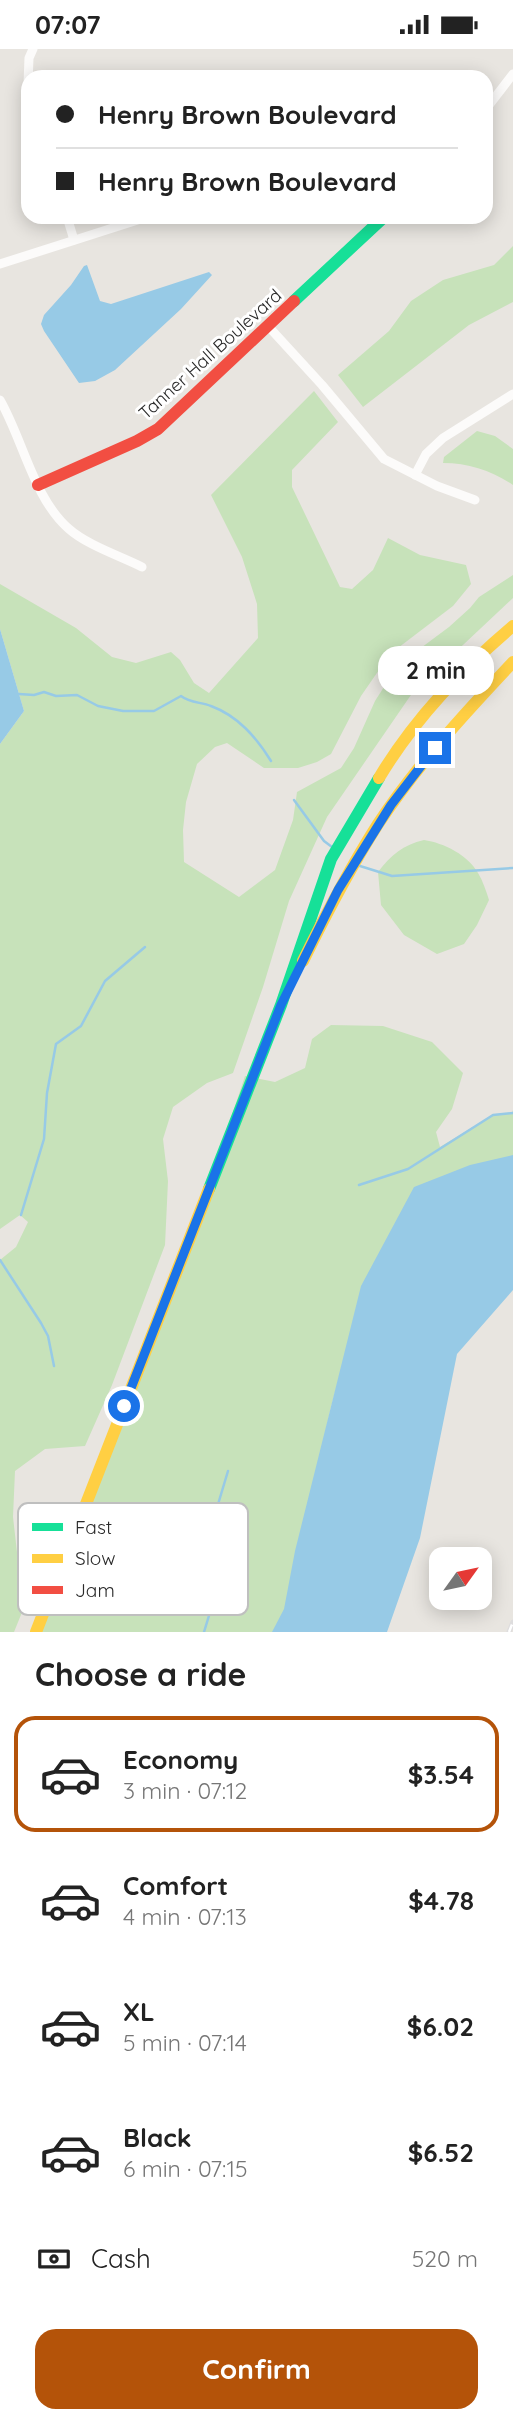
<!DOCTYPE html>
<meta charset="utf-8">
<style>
body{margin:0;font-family:Quicksand,sans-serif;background:#f6f6f6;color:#222;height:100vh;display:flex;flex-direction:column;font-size:26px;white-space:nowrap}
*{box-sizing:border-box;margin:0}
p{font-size:23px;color:#767676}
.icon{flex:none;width:38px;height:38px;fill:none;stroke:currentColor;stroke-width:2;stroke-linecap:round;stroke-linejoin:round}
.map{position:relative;height:1583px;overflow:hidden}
.details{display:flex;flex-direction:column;background:#fff;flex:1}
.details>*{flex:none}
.top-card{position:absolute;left:21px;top:21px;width:472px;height:154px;border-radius:21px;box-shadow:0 4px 18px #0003;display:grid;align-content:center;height:154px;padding:0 35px;background:#fff}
.needle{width:46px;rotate:57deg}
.fabs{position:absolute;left:429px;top:1498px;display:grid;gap:14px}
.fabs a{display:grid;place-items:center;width:63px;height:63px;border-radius:14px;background:#fff;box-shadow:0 4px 18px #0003;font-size:35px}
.end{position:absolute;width:32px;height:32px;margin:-16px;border:9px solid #1a73e8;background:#fff;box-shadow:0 0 0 4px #fff}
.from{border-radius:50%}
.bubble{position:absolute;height:49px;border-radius:21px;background:#fff;box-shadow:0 4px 18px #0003;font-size:23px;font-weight:700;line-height:49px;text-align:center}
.top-card b{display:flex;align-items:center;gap:24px;height:66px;font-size:26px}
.top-card b+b{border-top:2px solid #e0e0e0}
.top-card i{width:18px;height:18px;background:#222}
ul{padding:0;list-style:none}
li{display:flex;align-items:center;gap:21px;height:116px;margin:0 14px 10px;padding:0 21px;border:4px solid transparent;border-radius:21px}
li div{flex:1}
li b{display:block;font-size:26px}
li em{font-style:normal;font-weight:700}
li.active{border-color:#b45309}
li>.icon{width:63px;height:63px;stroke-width:1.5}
h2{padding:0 35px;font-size:32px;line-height:84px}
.pay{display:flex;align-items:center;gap:18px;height:77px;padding:0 35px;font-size:26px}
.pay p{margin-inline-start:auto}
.action{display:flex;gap:14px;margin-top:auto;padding:14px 35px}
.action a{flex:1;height:80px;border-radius:21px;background:#b45309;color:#fff;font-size:28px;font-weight:700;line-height:80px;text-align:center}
.status{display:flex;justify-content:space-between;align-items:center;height:49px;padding:0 35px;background:#fff;direction:ltr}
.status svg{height:19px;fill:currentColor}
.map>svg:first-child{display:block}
.green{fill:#c7e2ba}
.water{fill:#97cae6}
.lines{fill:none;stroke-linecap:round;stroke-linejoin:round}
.stream{stroke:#97cae6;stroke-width:2.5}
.street{stroke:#fcfbfa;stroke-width:9}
.fast{stroke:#16e098;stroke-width:12}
.slow{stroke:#ffcf43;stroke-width:12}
.jam{stroke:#f24e42;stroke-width:12}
.rail-casing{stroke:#deddde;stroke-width:5}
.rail{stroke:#fff;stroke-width:2.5;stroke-dasharray:8;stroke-linecap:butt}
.route{stroke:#1a73e8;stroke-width:9}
.labels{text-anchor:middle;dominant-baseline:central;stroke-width:6;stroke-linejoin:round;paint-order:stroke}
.street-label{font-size:18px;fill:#2a2a2a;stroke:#fff}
.key{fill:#fff;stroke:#bfbfbf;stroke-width:2}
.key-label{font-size:19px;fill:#2a2a2a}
</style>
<div class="status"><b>07:07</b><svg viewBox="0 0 49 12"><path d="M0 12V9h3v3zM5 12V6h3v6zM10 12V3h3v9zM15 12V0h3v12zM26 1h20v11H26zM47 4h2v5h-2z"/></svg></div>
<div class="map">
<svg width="513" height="1583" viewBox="0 0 513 1583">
<rect width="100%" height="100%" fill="#e8e5e0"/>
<g class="green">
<polygon points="513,197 513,253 469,276 363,358 338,326 389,282 411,252 443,231 494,216"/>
<polygon points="314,342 338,373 292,421 292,438 340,538 352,540 373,521 388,489 420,506 466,516 471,535 453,557 390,605 361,647 331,705 317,713 298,719 264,719 227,694 215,698 197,715 186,753 183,781 184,813 239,848 275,821 293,771 297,743 341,719 354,699 375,652 398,616 449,578 470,559 479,548 513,526 513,549 413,643 327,768 289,852 263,938 233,1024 207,1034 173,1058 163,1090 168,1132 165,1196 112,1336 85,1397 45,1400 15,1422 13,1468 18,1512 27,1551 14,1583 0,1583 0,1211 16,1198 28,1173 20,1166 0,1180 0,695 24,662 0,580 0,535 76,579 112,608 136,614 171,603 180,611 194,634 209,644 258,589 257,555 242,508 211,446"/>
<path d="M477 382 495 387 513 400V436C492 422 469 414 443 414L444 408Z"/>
<path d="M424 791C444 794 468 806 478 824 483 832 486 842 489 851L477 876 464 895 437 905 404 886 381 856 378 823C391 806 403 796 424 791Z"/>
<polygon points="331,976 383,977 432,993 463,1024 452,1060 436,1083 440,1098 493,1066 512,1064 513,1061 513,1108 344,1310 331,1358 284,1566 274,1583 34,1583 213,1123 245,1027 275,1033 305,1019 312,990"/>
</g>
<g class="water">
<polygon points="87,216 100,252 111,255 209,223 212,226 181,260 115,321 95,332 79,334 44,282 41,275 44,266 71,236 84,217"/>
<polygon points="0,580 24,662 0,695"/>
<polygon points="513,1106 513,1241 457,1305 420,1489 387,1583 272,1583 284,1560 295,1502 361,1237 414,1138 470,1116"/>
</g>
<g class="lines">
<g class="stream">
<path d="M19 645 34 646 44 643 56 647 77 646 98 657 123 662H154L181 647C190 654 201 653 211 657 238 667 256 688 271 712"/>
<polyline points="294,751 324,792 332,798"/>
<polyline points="360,817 392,827 513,819"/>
<polyline points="359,1136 408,1120 493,1066 513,1064"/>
<polyline points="21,1166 44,1090 47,1044 56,995 81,977 105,932 145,898"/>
<polyline points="0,1211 41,1274 48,1287 54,1317"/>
<polyline points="204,1583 211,1560 207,1549 204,1508 215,1486 213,1472 228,1422"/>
</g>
<g class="street">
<polyline points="28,35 29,9 33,0"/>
<polyline points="486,60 513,25"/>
<polyline points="67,168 74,191"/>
<polyline points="0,215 147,168"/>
<polyline points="268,277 322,336 384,410 437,437 475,451"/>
<path d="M0 351C23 391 34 450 69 480 87 496 120 507 142 518"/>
<polyline points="415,426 426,405 443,389 513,345"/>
</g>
<g class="fast">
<polyline points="294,252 384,168"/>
<polyline points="209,1140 281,956 331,810 379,729"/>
</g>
<g class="slow">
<path d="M379 729C413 672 462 620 513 577"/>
<path d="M303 912C326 865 350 819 378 775 417 716 465 664 513 613"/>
<polyline points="36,1583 209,1140"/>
</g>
<polyline class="jam" points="38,436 137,392 158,380 294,252"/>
<g class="rail-casing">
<polyline id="rail" points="509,1583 513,1573"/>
</g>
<use href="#rail" class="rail"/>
</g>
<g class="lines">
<polyline class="route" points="124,1357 281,956 338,841 391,756 435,699"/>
</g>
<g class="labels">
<g class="street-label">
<text transform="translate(210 305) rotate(-42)">Tanner Hall Boulevard</text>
</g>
</g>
<rect x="18" y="1454" width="230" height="112" rx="10" class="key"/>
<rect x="32" y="1474" width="31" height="8" fill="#16e098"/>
<rect x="32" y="1505" width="31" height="9" fill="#ffcf43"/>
<rect x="32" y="1537" width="31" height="8" fill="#f24e42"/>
<g class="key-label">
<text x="75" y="1485">Fast</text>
<text x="75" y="1516">Slow</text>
<text x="75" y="1548">Jam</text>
</g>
</svg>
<div class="fabs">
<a><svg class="needle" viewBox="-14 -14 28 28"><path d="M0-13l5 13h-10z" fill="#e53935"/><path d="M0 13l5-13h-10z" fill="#767676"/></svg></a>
</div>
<i class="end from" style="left:124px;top:1357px"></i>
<i class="end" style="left:435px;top:699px"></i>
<div class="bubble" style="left:378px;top:597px;width:116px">2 min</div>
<div class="top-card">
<b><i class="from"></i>Henry Brown Boulevard</b>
<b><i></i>Henry Brown Boulevard</b>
</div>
</div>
<section class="details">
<h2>Choose a ride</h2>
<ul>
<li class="active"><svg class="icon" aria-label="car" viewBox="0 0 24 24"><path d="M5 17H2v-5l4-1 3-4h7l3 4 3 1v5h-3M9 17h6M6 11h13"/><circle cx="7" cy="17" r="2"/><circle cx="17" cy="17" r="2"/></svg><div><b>Economy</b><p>3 min · 07:12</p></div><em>$3.54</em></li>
<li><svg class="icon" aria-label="car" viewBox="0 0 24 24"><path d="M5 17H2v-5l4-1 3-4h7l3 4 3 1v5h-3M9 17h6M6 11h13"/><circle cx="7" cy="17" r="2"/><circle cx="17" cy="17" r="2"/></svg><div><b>Comfort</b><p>4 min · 07:13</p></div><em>$4.78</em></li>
<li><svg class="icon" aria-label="car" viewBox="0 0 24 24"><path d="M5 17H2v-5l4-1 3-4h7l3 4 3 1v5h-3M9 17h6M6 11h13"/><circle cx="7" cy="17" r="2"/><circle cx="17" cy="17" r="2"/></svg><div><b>XL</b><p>5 min · 07:14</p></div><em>$6.02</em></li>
<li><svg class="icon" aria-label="car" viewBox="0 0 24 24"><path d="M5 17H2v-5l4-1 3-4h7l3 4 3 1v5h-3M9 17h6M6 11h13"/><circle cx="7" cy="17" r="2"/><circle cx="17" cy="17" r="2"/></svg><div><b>Black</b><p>6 min · 07:15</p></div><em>$6.52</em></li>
</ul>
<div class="pay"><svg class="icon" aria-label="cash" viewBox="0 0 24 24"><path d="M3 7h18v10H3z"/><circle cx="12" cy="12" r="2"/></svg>Cash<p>520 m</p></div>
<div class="action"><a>Confirm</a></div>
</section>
